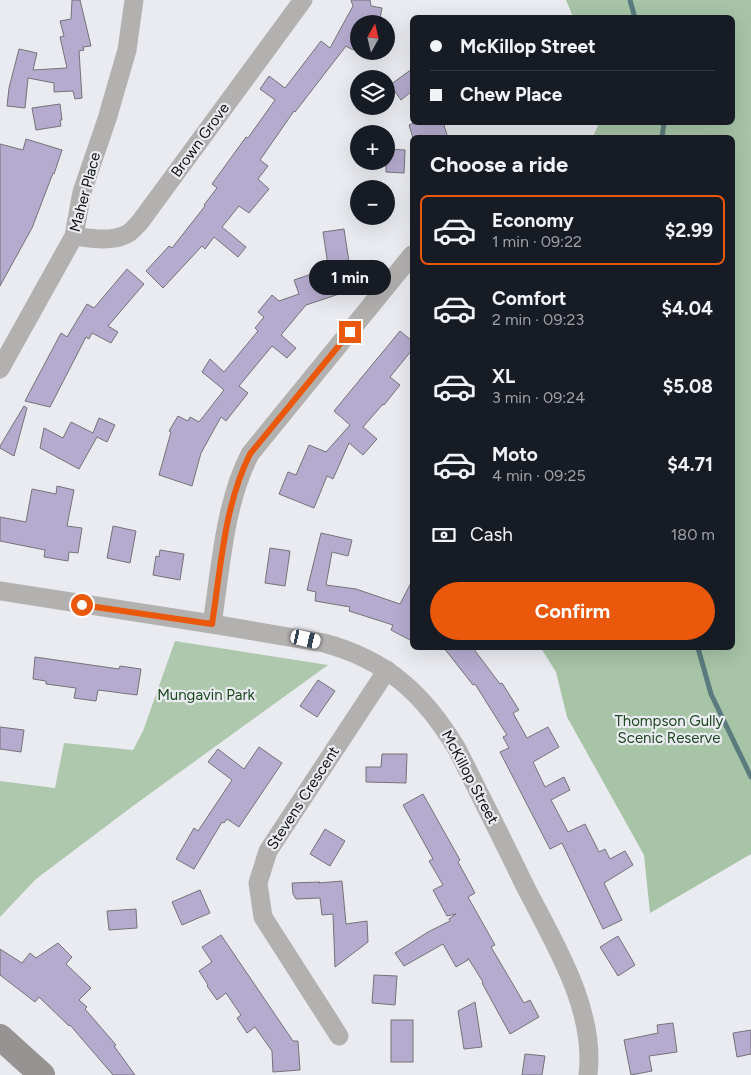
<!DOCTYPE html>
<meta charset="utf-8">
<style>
body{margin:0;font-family:Figtree,sans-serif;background:#20242c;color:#f1f3f6;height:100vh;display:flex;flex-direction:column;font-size:19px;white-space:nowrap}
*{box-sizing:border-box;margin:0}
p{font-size:16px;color:#9ea1a6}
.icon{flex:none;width:28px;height:28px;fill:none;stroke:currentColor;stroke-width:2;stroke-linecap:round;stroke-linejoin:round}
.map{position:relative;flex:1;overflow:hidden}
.details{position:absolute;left:410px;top:135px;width:325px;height:515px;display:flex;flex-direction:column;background:#171b24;border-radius:8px;box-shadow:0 5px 20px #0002}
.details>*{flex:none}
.hud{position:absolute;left:410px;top:15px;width:325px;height:110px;border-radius:8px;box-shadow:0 5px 20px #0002;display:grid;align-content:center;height:110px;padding:0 20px;background:#171b24}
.needle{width:32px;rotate:8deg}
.tools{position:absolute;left:350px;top:15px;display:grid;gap:10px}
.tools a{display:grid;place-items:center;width:45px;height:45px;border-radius:50%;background:#171b24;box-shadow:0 5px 20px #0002;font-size:25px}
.end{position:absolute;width:22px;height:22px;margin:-11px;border:6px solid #ea580c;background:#fff;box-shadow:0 0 0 2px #fff}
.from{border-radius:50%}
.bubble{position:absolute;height:35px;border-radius:18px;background:#171b24;box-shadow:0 5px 20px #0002;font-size:16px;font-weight:700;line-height:35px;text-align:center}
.car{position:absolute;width:15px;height:30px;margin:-15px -8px;border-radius:6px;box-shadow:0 0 4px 1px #0007;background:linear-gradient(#fff 24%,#345 0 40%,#fff 0 76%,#345 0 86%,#fff 0)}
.hud b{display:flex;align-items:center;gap:18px;height:48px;font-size:19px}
.hud b+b{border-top:1px solid #363941}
.hud i{width:12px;height:12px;background:#f1f3f6}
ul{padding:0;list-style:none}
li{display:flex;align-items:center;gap:15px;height:70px;margin:0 10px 8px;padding:0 10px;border:2px solid transparent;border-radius:8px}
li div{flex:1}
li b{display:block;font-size:19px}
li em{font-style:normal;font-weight:700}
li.current{border-color:#ea580c}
li>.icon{width:45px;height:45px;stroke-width:1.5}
h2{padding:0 20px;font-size:22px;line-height:60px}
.pay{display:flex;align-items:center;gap:12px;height:55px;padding:0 20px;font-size:19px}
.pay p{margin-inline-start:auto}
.primary-button{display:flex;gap:10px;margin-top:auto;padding:10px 20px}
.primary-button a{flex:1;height:58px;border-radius:30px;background:#ea580c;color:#fff;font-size:20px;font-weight:700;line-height:58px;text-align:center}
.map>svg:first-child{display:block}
.green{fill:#aec8ad}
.forest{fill:#a7c4a7}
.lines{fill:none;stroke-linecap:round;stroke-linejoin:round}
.stream{stroke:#5a7c7e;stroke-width:5}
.building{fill:#b5abcf;stroke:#747377}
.street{stroke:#b3b0b0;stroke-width:19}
.secondary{stroke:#979393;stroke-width:26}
.route{stroke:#ea580c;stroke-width:6}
.labels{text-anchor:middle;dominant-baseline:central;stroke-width:4.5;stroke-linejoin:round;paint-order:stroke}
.street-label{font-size:15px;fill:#0e0f10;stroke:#eaebf0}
.park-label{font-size:15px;fill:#1d4820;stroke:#eaebf0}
</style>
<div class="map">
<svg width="751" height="1075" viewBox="0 0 751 1075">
<rect width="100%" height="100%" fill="#eaebf0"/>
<polygon class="green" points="175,641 328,665 133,806 36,879 0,917 0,781 55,788 64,743 133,750 143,731"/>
<polygon class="forest" points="566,0 751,0 751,854 650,913 644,855 567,717 556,672 541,648 732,648 732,138 593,137 599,123 732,122 732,18 573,17"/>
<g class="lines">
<g class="stream">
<polyline points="630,0 635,18"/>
<polyline points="662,138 664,122"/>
<polyline points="698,648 711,694 751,777"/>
</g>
</g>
<g class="building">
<polygon points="72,0 80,0 91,46 83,47 84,50 79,51 82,98 75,99 73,91 54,92 54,83 28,78 25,108 7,106 9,88 19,49 37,53 33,70 67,68 60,37 64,36 60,21 71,19"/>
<polygon points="351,0 370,0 371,6 382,8 379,24 359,24 359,40 353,50 346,46 295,112 294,111 260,160 268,166 258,179 269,189 249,213 239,206 222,227 246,247 238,257 214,237 205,249 202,246 163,288 146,271 169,246 172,248 205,206 204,205 217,188 212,184 246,137 248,138 275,100 260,89 269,76 285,88 321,41 330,48 353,6"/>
<polygon points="412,69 412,91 401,100 390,85"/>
<polygon points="60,104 62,120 60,120 61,126 36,130 32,108"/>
<polygon points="416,122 443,122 448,138 413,138 409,125"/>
<polygon points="26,139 62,150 54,174 53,173 32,228 0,286 0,144 23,150"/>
<polygon points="386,149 405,150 404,173 386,172"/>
<polygon points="344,229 350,268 329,272 323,232"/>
<polygon points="127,269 144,284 108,326 118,332 111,343 92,333 89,339 86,337 50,407 25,401 61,333 67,337 87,304 94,308"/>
<polygon points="323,270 345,292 306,305 281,335 296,348 287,358 272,346 239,386 248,393 226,421 221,417 201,453 192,486 159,475 171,432 169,431 178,416 188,421 190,417 199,422 224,390 202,372 210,359 224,372 258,331 255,328 264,317 258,312 272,295 279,301 299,294 294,280"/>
<polygon points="400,331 412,341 412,350 390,377 400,385 384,405 383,404 363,427 377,439 363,455 349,443 333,479 327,476 314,508 279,494 288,472 296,475 309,445 326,452 350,425 334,411"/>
<polygon points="24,406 27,408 14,456 0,448 0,446"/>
<polygon points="99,418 115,425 107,442 97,437 79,469 40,448 44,428 63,438 71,422 93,433"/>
<polygon points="57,486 74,490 67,526 82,528 78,553 69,552 68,561 44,557 45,550 0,541 0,517 26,522 32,489 56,494"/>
<polygon points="113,526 136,531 130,563 107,558"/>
<polygon points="321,533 352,540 348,556 332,552 326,585 356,589 400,604 412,581 412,641 391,630 393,625 349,611 350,607 315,601 316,592 307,590"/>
<polygon points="270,548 290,551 285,586 265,583"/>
<polygon points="160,550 184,554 180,580 153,575 156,556 159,557"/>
<polygon points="444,648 473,648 500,684 502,683 519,710 513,713 527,738 548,727 559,747 533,762 545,787 564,777 570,790 551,800 568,832 585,824 599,852 605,849 610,859 625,851 633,865 604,883 622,920 603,929 562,843 550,849 500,752 509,748 503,737 507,735 475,684 473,685"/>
<polygon points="35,657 119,669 120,666 141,669 137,695 98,690 96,701 74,698 76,688 46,684 46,681 33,679"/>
<polygon points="318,680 335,691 317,717 300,706"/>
<polygon points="0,727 24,730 21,752 0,749"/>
<polygon points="259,747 282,763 239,827 227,819 224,823 222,822 194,869 176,859 194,828 198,831 232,780 208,762 218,749 244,769"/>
<polygon points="382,754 407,754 406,783 366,782 366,767 381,767"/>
<polygon points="423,794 460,860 458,862 475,893 468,897 495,945 491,947 524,1003 530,1000 539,1017 510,1034 482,983 483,982 468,958 468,960 456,967 443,944 404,966 395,953 428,932 450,921 449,919 456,914 447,916 433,890 443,885 429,861 433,859 403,805"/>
<polygon points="325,829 345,841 330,866 310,854"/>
<polygon points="342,881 346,924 367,921 368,942 335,967 333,914 322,915 320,898 296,899 293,894 292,883 320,882 319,883"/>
<polygon points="200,890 210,913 182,925 172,902"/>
<polygon points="136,909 137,928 109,930 107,911"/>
<polygon points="221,935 293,1041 298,1041 300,1070 273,1072 272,1051 255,1027 247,1033 237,1018 241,1015 226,993 217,1000 207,986 208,985 199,971 212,962 202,947"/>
<polygon points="618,936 635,965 618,976 600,947"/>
<polygon points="58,943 72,957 66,964 91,988 79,1000 87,1007 85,1009 116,1045 114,1046 135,1075 113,1075 70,1025 69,1026 39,997 35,1002 0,975 0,949 22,963 30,953 36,958"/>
<polygon points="374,975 397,976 395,1005 372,1003"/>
<polygon points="475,1002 482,1047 464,1049 458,1011"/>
<rect x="391" y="1020" width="22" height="42"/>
<polygon points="673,1023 677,1052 649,1056 652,1071 631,1075 624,1040 658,1033 657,1025"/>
<polygon points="751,1030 751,1054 737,1057 733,1033"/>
<polygon points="525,1054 545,1056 542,1075 522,1075"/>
</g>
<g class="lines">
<g class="street">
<path d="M74 236C90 238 110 242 125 235 131 233 136 226 140 222L303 0"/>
<polyline points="0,369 74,236 82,192 107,119 127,50 134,0"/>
<path d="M0 591 212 624 324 643C387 660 424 694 457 749 480 795 503 840 525 886 554 943 596 1009 588 1075"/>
<path d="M212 624C221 567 224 505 250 454L412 255"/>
<polyline points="339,1036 263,917 258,883 268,851 387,670"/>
</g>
<polyline class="secondary" points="0,1037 42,1075"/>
</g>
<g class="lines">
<path class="route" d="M82 605 212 624C221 567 224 506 250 454L350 332"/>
</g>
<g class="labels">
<g class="street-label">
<text transform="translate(200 140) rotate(-54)">Brown Grove</text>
<text transform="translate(85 192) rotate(-75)">Maher Place</text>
<text transform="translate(470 777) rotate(62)">McKillop Street</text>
<text transform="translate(303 798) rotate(-57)">Stevens Crescent</text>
</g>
<g class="park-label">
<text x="206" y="695">Mungavin Park</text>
<text x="669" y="721">Thompson Gully<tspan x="669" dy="17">Scenic Reserve</tspan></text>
</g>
</g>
</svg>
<div class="tools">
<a><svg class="needle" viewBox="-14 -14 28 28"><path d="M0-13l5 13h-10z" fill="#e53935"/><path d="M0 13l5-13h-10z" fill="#9ea1a6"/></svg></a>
<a><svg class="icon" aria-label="layers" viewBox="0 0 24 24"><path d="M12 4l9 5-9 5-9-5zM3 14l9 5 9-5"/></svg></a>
<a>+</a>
<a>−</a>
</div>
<i class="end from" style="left:82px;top:605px"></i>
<i class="end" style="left:350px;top:332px"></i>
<div class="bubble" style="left:309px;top:260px;width:82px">1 min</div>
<i class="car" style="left:306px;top:639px;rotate:103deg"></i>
<div class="hud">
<b><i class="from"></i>McKillop Street</b>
<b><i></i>Chew Place</b>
</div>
<section class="details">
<h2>Choose a ride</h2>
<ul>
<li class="current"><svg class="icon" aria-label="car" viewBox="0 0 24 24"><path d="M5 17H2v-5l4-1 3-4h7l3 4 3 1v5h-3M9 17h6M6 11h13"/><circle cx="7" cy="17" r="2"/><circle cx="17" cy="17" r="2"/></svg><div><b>Economy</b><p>1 min · 09:22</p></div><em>$2.99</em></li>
<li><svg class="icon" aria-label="car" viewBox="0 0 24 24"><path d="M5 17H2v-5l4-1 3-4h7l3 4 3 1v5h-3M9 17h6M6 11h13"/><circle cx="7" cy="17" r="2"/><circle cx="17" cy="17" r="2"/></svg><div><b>Comfort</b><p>2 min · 09:23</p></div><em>$4.04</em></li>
<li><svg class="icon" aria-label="car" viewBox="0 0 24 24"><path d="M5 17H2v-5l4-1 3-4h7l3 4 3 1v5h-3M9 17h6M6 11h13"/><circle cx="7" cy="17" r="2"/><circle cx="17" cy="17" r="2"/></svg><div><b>XL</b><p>3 min · 09:24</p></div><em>$5.08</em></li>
<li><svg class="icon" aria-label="car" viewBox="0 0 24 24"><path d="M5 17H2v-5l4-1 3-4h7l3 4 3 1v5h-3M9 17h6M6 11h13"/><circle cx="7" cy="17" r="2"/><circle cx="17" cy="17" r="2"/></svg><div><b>Moto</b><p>4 min · 09:25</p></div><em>$4.71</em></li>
</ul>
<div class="pay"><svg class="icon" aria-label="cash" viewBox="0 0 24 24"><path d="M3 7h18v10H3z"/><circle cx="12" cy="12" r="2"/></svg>Cash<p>180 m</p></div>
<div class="primary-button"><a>Confirm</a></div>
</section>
</div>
